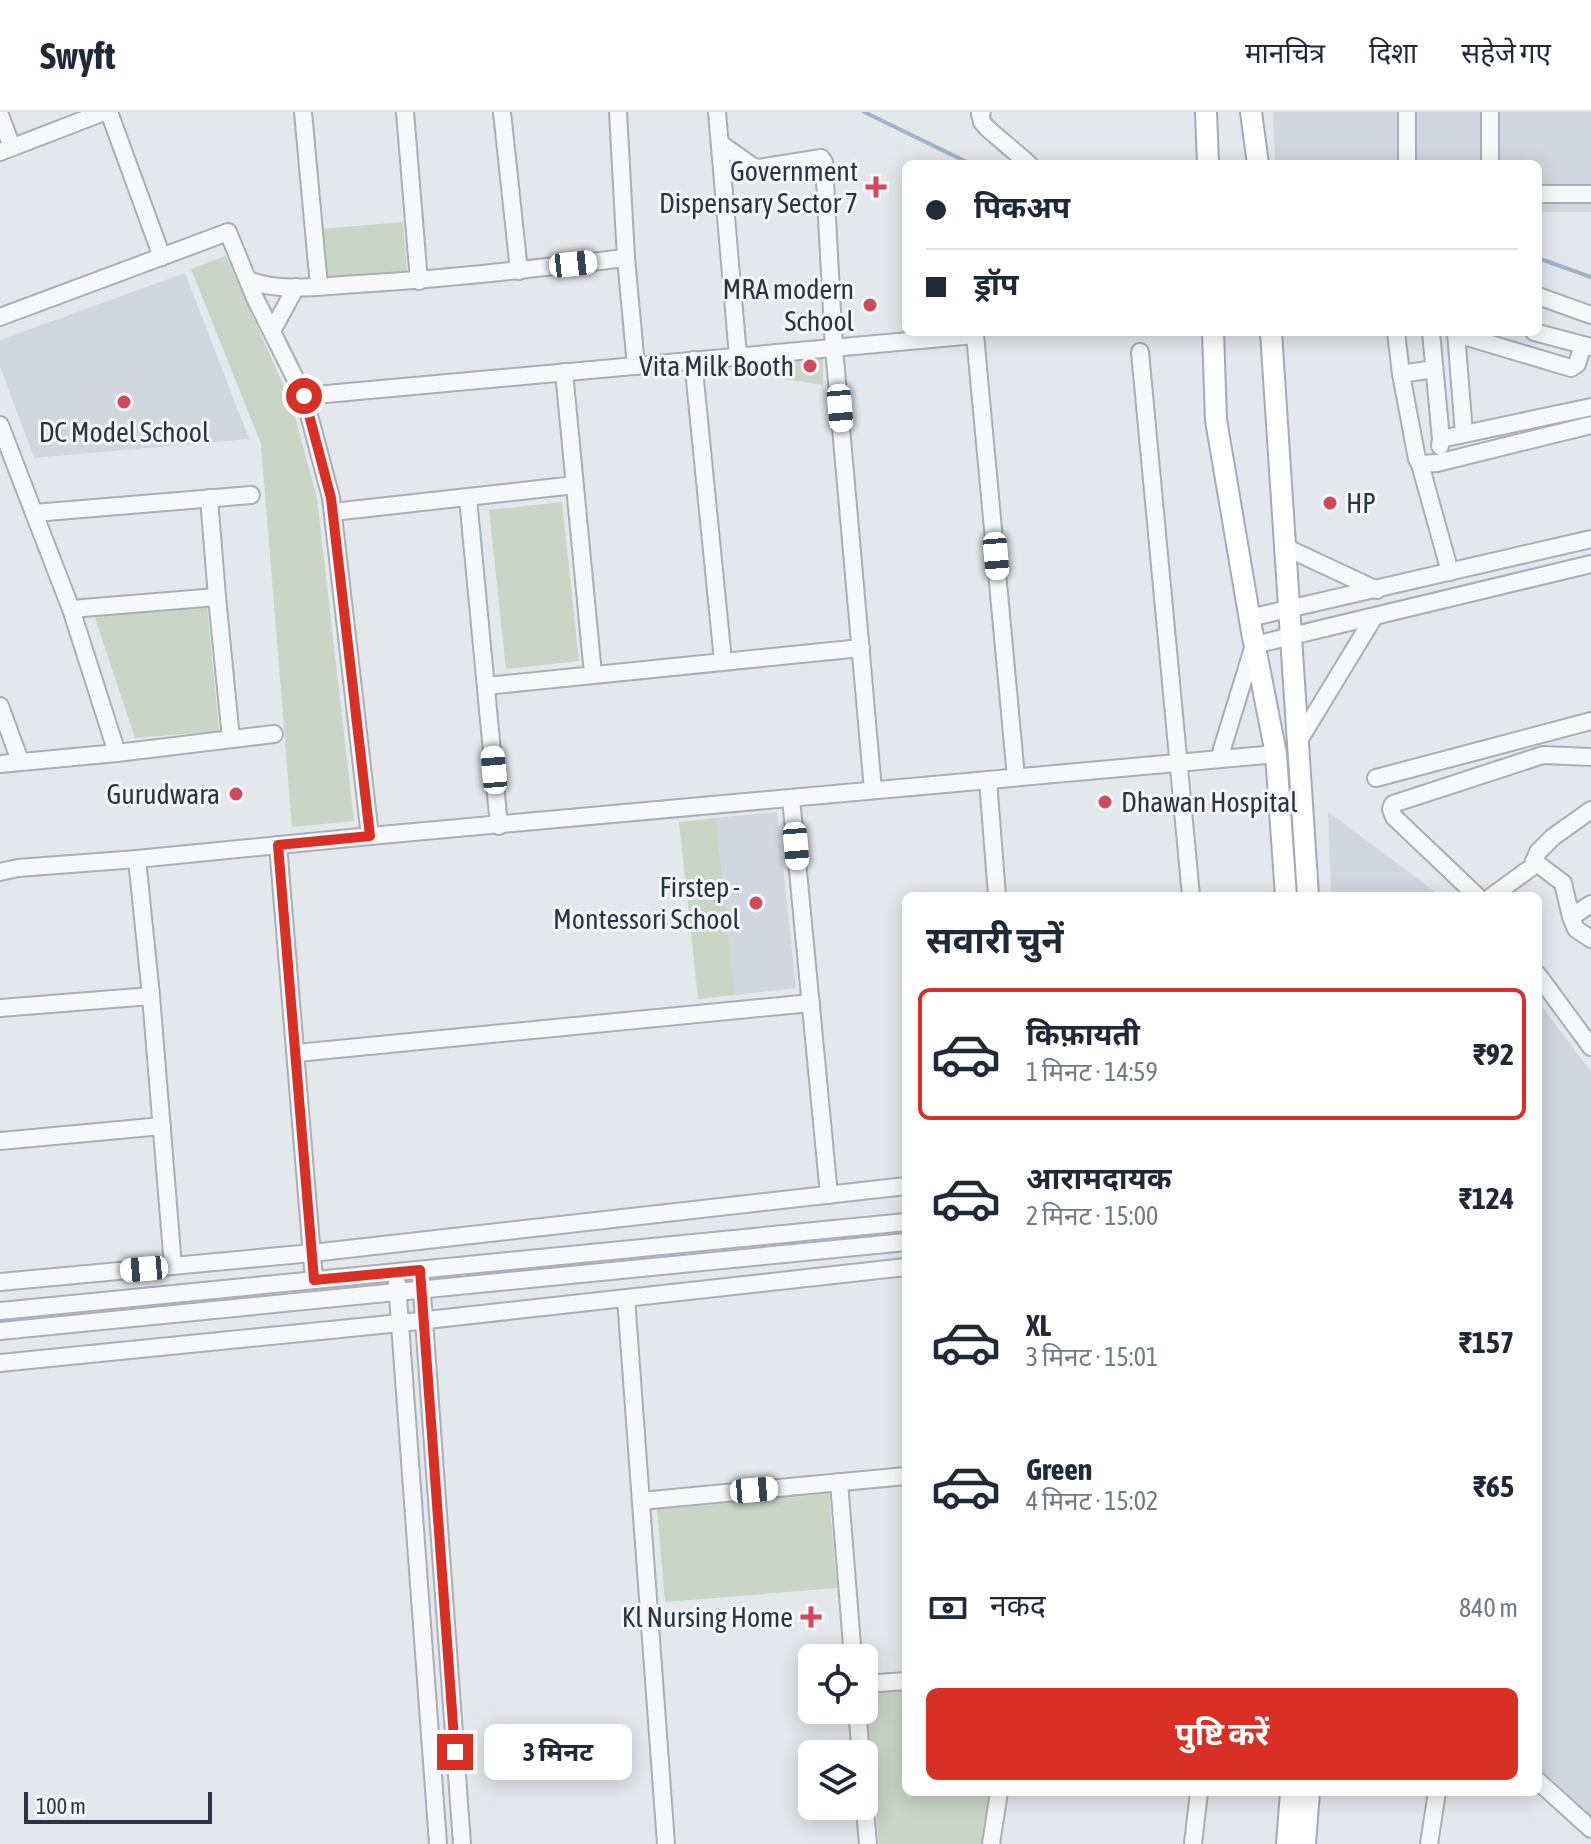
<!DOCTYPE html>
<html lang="hi">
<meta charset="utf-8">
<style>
body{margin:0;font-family:"Asap Condensed","Noto Sans Devanagari",sans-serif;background:#f6f6f7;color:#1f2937;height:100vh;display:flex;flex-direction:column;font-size:30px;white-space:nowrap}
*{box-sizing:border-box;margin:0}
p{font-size:26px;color:#747a83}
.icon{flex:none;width:44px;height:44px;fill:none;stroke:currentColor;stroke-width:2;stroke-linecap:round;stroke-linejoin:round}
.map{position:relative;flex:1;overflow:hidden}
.side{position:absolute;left:902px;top:780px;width:640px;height:904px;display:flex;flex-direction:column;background:#fff;border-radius:12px;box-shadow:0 4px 20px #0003}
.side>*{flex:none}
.top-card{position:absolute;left:902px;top:48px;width:640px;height:176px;border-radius:12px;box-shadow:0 4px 20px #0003;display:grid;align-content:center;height:176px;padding:0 24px;background:#fff}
.controls{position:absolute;left:798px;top:1532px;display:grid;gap:16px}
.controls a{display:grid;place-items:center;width:80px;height:80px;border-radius:12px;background:#fff;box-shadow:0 4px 20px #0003;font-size:40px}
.scale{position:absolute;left:24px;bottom:20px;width:188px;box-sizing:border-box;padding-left:8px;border:4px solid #2b3445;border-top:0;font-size:22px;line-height:28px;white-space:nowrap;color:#2b3445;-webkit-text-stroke:6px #f4f6f9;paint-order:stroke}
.end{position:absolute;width:36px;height:36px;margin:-18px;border:10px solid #d93025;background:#fff;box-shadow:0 0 0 4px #fff}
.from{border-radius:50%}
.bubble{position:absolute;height:56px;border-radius:12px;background:#fff;box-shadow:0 4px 20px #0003;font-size:26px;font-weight:700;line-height:56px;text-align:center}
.car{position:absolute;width:24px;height:48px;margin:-24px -12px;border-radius:10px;box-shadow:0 0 6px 2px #0007;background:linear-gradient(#fff 24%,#345 0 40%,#fff 0 76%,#345 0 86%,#fff 0)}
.top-card b{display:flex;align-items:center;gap:28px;height:76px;font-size:30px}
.top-card b+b{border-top:2px solid #e0e1e3}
.top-card i{width:20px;height:20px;background:#1f2937}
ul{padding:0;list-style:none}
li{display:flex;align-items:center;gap:24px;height:132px;margin:0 16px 12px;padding:0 8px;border:4px solid transparent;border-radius:12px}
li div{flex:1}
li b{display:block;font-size:30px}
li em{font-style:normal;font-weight:700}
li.on{border-color:#d93025}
li>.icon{width:72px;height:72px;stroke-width:1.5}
h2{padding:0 24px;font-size:36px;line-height:96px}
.pay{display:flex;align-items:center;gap:20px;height:88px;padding:0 24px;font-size:30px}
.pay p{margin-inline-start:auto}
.button{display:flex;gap:16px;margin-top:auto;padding:16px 24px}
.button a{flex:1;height:92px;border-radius:12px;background:#d93025;color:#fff;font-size:32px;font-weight:700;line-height:92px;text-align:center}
header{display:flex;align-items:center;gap:48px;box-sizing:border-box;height:112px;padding:0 40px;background:#fff;border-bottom:2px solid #e0e1e3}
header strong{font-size:38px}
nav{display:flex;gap:44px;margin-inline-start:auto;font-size:28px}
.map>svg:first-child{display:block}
.built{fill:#d2d6de}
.green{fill:#c9d6c5}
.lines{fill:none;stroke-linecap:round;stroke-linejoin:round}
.stream{stroke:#9fb4cc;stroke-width:4}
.minor-casing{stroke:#a9aeb7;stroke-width:20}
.major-casing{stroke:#a3abb8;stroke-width:24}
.minor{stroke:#f7f8fa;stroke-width:16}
.major{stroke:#fff;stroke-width:20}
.route{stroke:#d93025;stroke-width:10}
.poi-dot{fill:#d1495b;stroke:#f4f6f9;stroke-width:3}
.labels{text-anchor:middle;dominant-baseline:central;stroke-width:6;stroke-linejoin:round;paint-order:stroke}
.poi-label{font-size:28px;fill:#2b3445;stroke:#f4f6f9;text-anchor:end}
</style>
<header>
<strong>Swyft</strong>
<nav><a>मानचित्र</a><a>दिशा</a><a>सहेजे गए</a></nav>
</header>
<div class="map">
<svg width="1591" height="1732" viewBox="0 0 1591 1732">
<rect width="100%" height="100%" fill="#e4e7ec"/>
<g class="built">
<polygon points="1273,0 1591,0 1591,100 1538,100 1538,52 1275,52"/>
<polygon points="185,161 249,327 34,346 0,254 0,228"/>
<polygon points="777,700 796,876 735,883 716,706"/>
<polygon points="1328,700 1441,784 1331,784"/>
<polygon points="1538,889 1591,960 1591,1712 1538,1664"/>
</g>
<g class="green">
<polygon points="403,110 407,161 324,169 320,117"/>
<polygon points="226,144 291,290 317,386 354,709 292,715 261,332 191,157"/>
<polygon points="823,243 823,273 732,259"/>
<polygon points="562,390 579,549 506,557 489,398"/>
<polygon points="207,493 219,619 135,626 94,503"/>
<polygon points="716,706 735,883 698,887 679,710"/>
<polygon points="829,1382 837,1476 665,1490 657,1397"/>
<polygon points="906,1578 906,1680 989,1680 982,1732 879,1732 866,1581"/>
</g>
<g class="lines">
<g class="stream">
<polyline points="864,0 971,52"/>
<polyline points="1538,146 1591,165"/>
</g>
<g class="minor-casing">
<g id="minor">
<polyline points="109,0 162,145"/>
<polyline points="303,0 319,174"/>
<polyline points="405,0 419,169"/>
<polyline points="502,0 519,159"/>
<polyline points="618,0 626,146 636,254"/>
<polyline points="717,0 738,244"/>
<polyline points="982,0 980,2 982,10 987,16 1029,52"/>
<polyline points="1490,0 1490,52"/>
<polyline points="0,3 12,35"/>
<polyline points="721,32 752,54 758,56 815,47 821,46 824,50 834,236 873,678"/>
<polyline points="0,40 104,0"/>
<polyline points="1407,52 1407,0"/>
<polyline points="1538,82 1591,82"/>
<path d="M248 168C281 181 322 174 357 172 447 167 537 156 626 146"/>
<polyline points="1538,184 1591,203"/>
<polyline points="0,205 228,120 255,186 304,284 331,386 370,724"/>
<polyline points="272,219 296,175"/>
<polyline points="1396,220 1401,262 1417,347 1420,352 1450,460"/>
<polyline points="1431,220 1441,327 1440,334"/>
<polyline points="1456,220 1464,322"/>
<polyline points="1534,220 1591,235"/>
<polyline points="1457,222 1571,256 1577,252 1583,233"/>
<polyline points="1140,240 1191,784"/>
<polyline points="693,248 723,549"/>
<polyline points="564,260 593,562"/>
<polyline points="1401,262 1434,257"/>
<polyline points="304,284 975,223 1016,665"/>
<polyline points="0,313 71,497 117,641"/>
<polyline points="1441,327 1591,295"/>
<polyline points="1420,352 1437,351 1591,313"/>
<polyline points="209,386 217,485 231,627"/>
<polyline points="468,386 499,714"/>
<polyline points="333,400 575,373"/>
<polyline points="34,401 251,383"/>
<polyline points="1285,435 1377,478"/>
<polyline points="71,497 217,485"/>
<polyline points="1249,506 1591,427"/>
<polyline points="486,574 861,536"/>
<polyline points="0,594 20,649"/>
<polyline points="1298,630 1374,505"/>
<polyline points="1219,647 1254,533 1591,452"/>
<polyline points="0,652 117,641 274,622"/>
<polyline points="1376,666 1591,609"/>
<polyline points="988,668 997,784"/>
<polyline points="791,686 829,1083"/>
<polyline points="278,733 314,1168"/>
<polyline points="137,747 151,884 173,1154"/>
<polyline points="1534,749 1563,771 1571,805 1576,817 1591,827"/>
<polyline points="0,760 18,756 137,747 370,724 1276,642"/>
<polyline points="1477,784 1394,705 1391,697 1393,692 1543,643 1591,645"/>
<polyline points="1492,784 1532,755 1538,740 1553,725 1591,698"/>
<polyline points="1571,805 1591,792"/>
<polyline points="1538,863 1591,935"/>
<polyline points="0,896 151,884"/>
<polyline points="297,941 811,891"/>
<polyline points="0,1029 162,1014"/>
<polyline points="421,1167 462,1732"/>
<polyline points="0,1170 312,1141 906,1074"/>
<polyline points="397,1171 438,1732"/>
<polyline points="626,1186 666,1732"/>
<polyline points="0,1199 906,1110"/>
<polyline points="0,1219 906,1130"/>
<polyline points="0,1251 400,1211 906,1155"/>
<polyline points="839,1370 853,1546"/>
<polyline points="641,1389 906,1364"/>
<polyline points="864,1572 906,1569"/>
<polyline points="857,1598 861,1642"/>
<polyline points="1538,1669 1591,1717"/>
<polyline points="864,1686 868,1732"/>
<polyline points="991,1732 999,1680"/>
<polyline points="1193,1732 1199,1680"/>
<polyline points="1429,1732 1437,1680"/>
</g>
</g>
<g class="major-casing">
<g id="major">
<polyline points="1206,0 1208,52"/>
<polyline points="1251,0 1258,52"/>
<polyline points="1213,220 1216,308 1252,520 1276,642 1286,784"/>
<polyline points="1271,220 1308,784"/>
<polyline points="1287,1732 1291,1680"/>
<polyline points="1305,1732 1309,1680"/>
</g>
</g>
<use href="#minor" class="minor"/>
<use href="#major" class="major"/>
</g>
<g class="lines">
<polyline class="route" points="304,284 331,386 370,724 278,733 314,1168 420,1158 455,1640"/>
</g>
<g class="poi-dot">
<path d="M872 63h8v8h8v8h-8v8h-8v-8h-8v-8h8z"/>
<circle cx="870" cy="193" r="8"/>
<circle cx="810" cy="254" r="8"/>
<circle cx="124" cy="290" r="8"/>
<circle cx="1330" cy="391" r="8"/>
<circle cx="236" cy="682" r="8"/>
<circle cx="1105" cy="690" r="8"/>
<circle cx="756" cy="791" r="8"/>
<path d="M807 1493h8v8h8v8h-8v8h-8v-8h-8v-8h8z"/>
</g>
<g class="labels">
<g class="poi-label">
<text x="858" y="59">Government<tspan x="858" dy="32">Dispensary Sector 7</tspan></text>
<text x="854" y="177">MRA modern<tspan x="854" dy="32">School</tspan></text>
<text x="794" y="254">Vita Milk Booth</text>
<text x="124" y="320" text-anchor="middle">DC Model School</text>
<text x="1346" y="391" text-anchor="start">HP</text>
<text x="220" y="682">Gurudwara</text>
<text x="1121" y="690" text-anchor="start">Dhawan Hospital</text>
<text x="740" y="775">Firstep -<tspan x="740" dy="32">Montessori School</tspan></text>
<text x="793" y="1505">Kl Nursing Home</text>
</g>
</g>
</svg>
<div class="controls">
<a><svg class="icon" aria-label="locate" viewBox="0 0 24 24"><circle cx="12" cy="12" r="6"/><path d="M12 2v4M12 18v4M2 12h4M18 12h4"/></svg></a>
<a><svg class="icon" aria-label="layers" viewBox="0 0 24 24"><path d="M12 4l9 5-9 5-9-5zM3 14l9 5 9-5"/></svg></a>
</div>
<div class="scale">100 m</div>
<i class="end from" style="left:304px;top:284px"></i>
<i class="end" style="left:455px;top:1640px"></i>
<div class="bubble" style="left:484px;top:1612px;width:148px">3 मिनट</div>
<i class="car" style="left:573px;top:152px;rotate:84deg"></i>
<i class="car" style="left:840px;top:296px;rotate:175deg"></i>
<i class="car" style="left:996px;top:444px;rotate:175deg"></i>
<i class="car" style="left:494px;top:658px;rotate:355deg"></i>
<i class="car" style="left:796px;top:734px;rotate:175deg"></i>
<i class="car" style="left:144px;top:1157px;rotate:265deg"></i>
<i class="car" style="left:754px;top:1378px;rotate:85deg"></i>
<div class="top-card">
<b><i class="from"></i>पिकअप</b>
<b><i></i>ड्रॉप</b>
</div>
<section class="side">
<h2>सवारी चुनें</h2>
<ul>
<li class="on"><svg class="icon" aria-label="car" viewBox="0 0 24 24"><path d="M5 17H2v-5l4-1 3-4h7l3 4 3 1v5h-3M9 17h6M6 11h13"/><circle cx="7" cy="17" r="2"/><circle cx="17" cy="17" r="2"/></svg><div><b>किफ़ायती</b><p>1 मिनट · 14:59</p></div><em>₹92</em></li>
<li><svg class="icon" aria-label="car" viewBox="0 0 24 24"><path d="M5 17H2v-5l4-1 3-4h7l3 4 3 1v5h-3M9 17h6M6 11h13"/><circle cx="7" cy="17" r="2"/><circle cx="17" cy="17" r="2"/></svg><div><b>आरामदायक</b><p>2 मिनट · 15:00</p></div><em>₹124</em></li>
<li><svg class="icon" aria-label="car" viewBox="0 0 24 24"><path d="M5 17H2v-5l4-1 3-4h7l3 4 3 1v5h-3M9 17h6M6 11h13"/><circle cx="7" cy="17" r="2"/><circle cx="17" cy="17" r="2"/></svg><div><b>XL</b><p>3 मिनट · 15:01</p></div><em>₹157</em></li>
<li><svg class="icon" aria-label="car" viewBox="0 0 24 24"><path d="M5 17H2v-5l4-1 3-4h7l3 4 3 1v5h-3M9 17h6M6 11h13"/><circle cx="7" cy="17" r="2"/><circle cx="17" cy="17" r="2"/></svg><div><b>Green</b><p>4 मिनट · 15:02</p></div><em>₹65</em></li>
</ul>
<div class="pay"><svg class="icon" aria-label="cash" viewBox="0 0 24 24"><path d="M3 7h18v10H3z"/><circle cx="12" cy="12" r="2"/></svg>नकद<p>840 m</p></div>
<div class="button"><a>पुष्टि करें</a></div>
</section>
</div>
